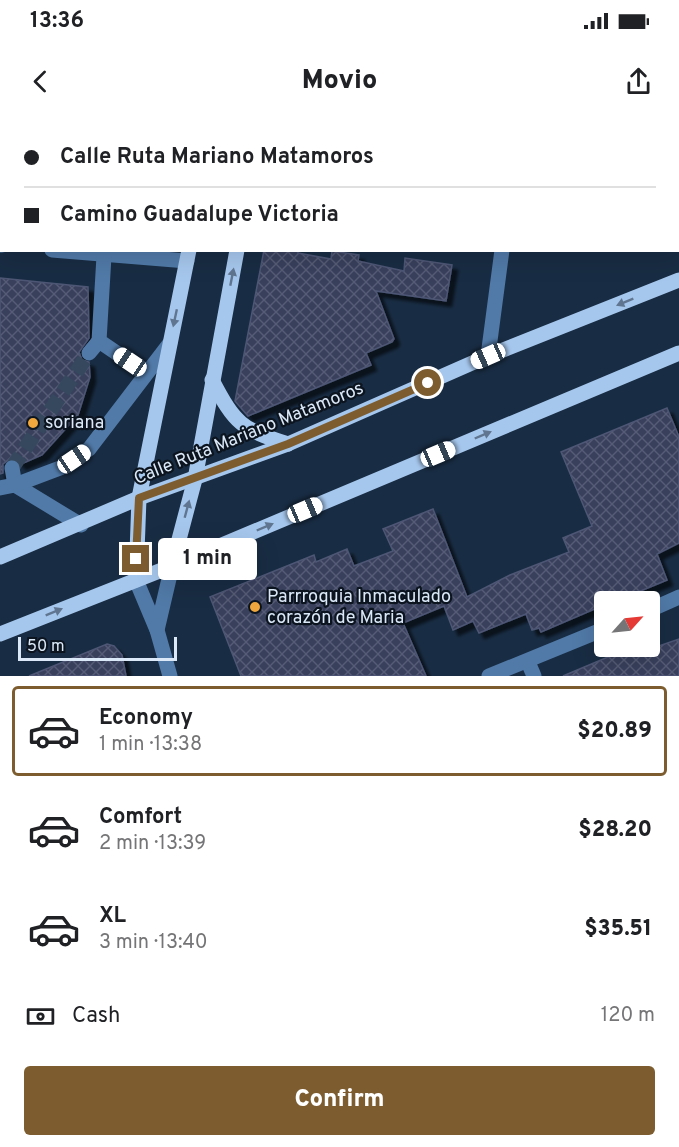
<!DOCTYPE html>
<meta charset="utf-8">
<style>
body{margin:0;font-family:Overpass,sans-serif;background:#f6f6f6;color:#202124;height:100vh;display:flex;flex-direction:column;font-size:22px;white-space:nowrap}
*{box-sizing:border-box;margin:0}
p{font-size:20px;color:#757577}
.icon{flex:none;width:33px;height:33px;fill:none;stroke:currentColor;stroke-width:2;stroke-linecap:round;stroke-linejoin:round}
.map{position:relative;height:556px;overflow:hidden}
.sheet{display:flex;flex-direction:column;background:#fff;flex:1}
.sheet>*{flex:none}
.hud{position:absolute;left:0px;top:0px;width:680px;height:132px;box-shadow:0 6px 24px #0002;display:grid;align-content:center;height:132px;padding:0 24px;background:#fff}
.needle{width:39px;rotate:63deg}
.tools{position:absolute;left:594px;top:471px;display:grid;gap:12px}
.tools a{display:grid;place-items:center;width:66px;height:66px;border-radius:6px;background:#fff;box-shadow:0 6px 24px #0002;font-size:30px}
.scale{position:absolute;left:18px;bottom:15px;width:159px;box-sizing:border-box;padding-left:6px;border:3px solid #dbe8f7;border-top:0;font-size:16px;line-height:21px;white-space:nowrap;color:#dbe8f7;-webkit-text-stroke:4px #0b141f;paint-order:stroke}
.end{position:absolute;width:27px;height:27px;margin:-14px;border:8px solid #7d5d30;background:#fff;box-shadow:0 0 0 3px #fff}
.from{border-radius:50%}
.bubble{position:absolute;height:42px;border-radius:6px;background:#fff;box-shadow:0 6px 24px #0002;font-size:20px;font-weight:800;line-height:42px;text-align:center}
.car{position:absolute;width:18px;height:36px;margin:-18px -9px;border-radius:8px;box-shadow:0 0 4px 2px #0007;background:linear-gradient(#fff 24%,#345 0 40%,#fff 0 76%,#345 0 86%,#fff 0)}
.hud b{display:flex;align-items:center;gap:21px;height:57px;font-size:22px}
.hud b+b{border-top:2px solid #e0e0e0}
.hud i{width:15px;height:15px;background:#202124}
ul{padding:10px 0 0;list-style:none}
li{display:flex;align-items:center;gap:18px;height:90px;margin:0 12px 9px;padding:0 12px;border:3px solid transparent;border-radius:6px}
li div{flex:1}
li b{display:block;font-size:22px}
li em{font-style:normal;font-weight:800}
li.active{border-color:#7d5d30}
li>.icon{width:54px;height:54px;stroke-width:1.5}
.pay{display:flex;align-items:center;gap:15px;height:66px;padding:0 24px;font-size:22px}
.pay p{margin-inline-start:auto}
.primary-button{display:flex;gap:12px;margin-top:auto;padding:12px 24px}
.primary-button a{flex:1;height:69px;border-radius:6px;background:#7d5d30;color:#fff;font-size:24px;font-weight:800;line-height:69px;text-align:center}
.status{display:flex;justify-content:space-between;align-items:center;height:42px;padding:0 30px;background:#fff;direction:ltr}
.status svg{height:16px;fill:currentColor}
header{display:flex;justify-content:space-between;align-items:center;height:78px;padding:0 24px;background:#fff;font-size:27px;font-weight:800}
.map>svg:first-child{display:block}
.building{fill:url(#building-cross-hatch);stroke:#4e5775;stroke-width:1.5;filter:url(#shadow)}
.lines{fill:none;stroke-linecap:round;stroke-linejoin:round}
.minor-tunnel{stroke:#35485e;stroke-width:15;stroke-dasharray:15 8;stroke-linecap:butt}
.minor{stroke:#517aa8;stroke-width:15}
.major{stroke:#a6c7ed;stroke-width:15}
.oneway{fill:#607690}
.route{stroke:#7d5d30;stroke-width:8}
.poi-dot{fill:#efa73e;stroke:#0b141f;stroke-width:2}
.labels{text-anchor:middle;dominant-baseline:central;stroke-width:4.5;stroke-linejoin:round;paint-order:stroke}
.poi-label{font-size:18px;fill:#dbe8f7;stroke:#0b141f;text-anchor:start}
.street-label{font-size:18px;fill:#dbe8f7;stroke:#0b141f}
</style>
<div class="status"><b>13:36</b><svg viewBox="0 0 49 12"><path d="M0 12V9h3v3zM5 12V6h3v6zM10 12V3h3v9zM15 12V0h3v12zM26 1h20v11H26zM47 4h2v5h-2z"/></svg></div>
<header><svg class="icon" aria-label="back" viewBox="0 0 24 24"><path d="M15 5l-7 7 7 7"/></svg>Movio<svg class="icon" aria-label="share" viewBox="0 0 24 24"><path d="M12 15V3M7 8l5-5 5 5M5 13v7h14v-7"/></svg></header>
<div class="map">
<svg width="679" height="556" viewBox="0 0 679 556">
<defs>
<pattern id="building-cross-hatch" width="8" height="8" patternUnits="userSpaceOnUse" patternTransform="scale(1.5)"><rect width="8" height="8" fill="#383f5c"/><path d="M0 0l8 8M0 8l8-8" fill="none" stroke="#545b74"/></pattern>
<filter id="shadow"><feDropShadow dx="5.5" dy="5.5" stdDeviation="1.5" flood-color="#0009"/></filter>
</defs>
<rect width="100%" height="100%" fill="#182c43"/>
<g class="building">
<polygon points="264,130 298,130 298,133 331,139 332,131 359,135 358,141 404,151 405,138 452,145 446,181 376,171 394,219 392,222 366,233 371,245 248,296 235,281"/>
<polygon points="0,158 88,167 89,218 79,232 82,240 89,242 90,257 78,295 42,335 21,344 16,339 10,339 3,344 3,353 0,354"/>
<polygon points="667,288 679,317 679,423 657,434 667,460 614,482 604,482 604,485 541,512 539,508 532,510 526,494 479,513 473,501 453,510 444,486 403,503 426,556 241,556 210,477 314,435 316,442 347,429 354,446 393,431 383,409 433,389 467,477 510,455 569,432 563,418 592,406 561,332"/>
<polygon points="679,519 679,556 563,556 634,526 653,528"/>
<polygon points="107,524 114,526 122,535 126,556 29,556"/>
</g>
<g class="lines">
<polyline class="minor-tunnel" points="12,348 89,233"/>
<g class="minor">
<polyline points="520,2 520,0"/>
<polyline points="0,125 2,125"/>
<polyline points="52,130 187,141"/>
<polyline points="104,136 99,221 146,253"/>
<polyline points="89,233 99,221"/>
<polyline points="488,236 502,130"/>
<polyline points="12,348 15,365 81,405"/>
<polyline points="0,368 15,365 60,348 89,329 170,223"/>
<polyline points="136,460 157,510 170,556"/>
<polyline points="650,490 679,477"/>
<polyline points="157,510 172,446"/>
<polyline points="528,542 534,556"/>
<polyline points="489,556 604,509"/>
</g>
<g class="major">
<polyline points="214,2 214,0"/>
<polyline points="261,2 262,0"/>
<path d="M212 260C235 304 241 309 288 324"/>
<polyline points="0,437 139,378 288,324 488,236 679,160"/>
<polyline points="172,446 195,359 237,130"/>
<polyline points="136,460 139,378 189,130"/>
<polyline points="0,514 172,446 679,233"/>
</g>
</g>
<defs><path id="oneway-solid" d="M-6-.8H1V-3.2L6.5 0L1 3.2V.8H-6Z" transform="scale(1.5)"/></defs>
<g class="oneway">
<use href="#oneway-solid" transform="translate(232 157) rotate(-79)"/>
<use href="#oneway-solid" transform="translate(625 182) rotate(158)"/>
<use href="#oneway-solid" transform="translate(175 198) rotate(102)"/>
<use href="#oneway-solid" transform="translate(483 315) rotate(-23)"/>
<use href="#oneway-solid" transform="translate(187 389) rotate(-75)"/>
<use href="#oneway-solid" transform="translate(265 407) rotate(-23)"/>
<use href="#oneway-solid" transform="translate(54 492) rotate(-22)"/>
</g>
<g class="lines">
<polyline class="route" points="136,439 139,378 288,324 428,263"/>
</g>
<g class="poi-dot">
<circle cx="33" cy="303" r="6"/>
<circle cx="255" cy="487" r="6"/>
</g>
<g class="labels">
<g class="poi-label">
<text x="45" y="303">soriana</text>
<text x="267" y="477">Parrroquia Inmaculado<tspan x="267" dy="21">corazón de Maria</tspan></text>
</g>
<g class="street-label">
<text transform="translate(249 314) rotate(-22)">Calle Ruta Mariano Matamoros</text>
</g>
</g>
</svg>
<div class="tools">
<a><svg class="needle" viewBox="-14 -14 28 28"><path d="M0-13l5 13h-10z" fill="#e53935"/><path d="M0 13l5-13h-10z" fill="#757577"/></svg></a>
</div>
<div class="scale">50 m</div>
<i class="end from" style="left:428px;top:263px"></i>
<i class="end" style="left:136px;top:439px"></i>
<div class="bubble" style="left:158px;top:418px;width:99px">1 min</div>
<i class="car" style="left:488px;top:236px;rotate:246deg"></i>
<i class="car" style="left:130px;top:242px;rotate:304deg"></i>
<i class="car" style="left:438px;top:334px;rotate:67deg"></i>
<i class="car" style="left:74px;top:339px;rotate:56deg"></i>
<i class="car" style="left:305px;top:390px;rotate:67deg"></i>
<div class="hud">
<b><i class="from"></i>Calle Ruta Mariano Matamoros</b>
<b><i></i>Camino Guadalupe Victoria</b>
</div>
</div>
<section class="sheet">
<ul>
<li class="active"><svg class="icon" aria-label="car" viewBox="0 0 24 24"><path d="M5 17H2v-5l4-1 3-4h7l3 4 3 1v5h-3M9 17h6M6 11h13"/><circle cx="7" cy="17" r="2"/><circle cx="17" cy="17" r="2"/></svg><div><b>Economy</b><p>1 min · 13:38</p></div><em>$20.89</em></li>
<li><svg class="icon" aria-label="car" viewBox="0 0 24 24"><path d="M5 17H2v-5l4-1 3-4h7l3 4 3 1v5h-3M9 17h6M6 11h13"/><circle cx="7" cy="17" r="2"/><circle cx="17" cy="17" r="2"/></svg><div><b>Comfort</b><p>2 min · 13:39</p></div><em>$28.20</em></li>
<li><svg class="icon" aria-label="car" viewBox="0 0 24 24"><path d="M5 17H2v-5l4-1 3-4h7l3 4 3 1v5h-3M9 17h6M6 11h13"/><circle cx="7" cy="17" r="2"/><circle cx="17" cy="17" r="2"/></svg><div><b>XL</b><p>3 min · 13:40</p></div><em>$35.51</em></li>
</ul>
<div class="pay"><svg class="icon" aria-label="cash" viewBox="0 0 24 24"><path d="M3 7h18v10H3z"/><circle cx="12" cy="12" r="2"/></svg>Cash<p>120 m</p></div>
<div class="primary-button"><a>Confirm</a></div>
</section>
